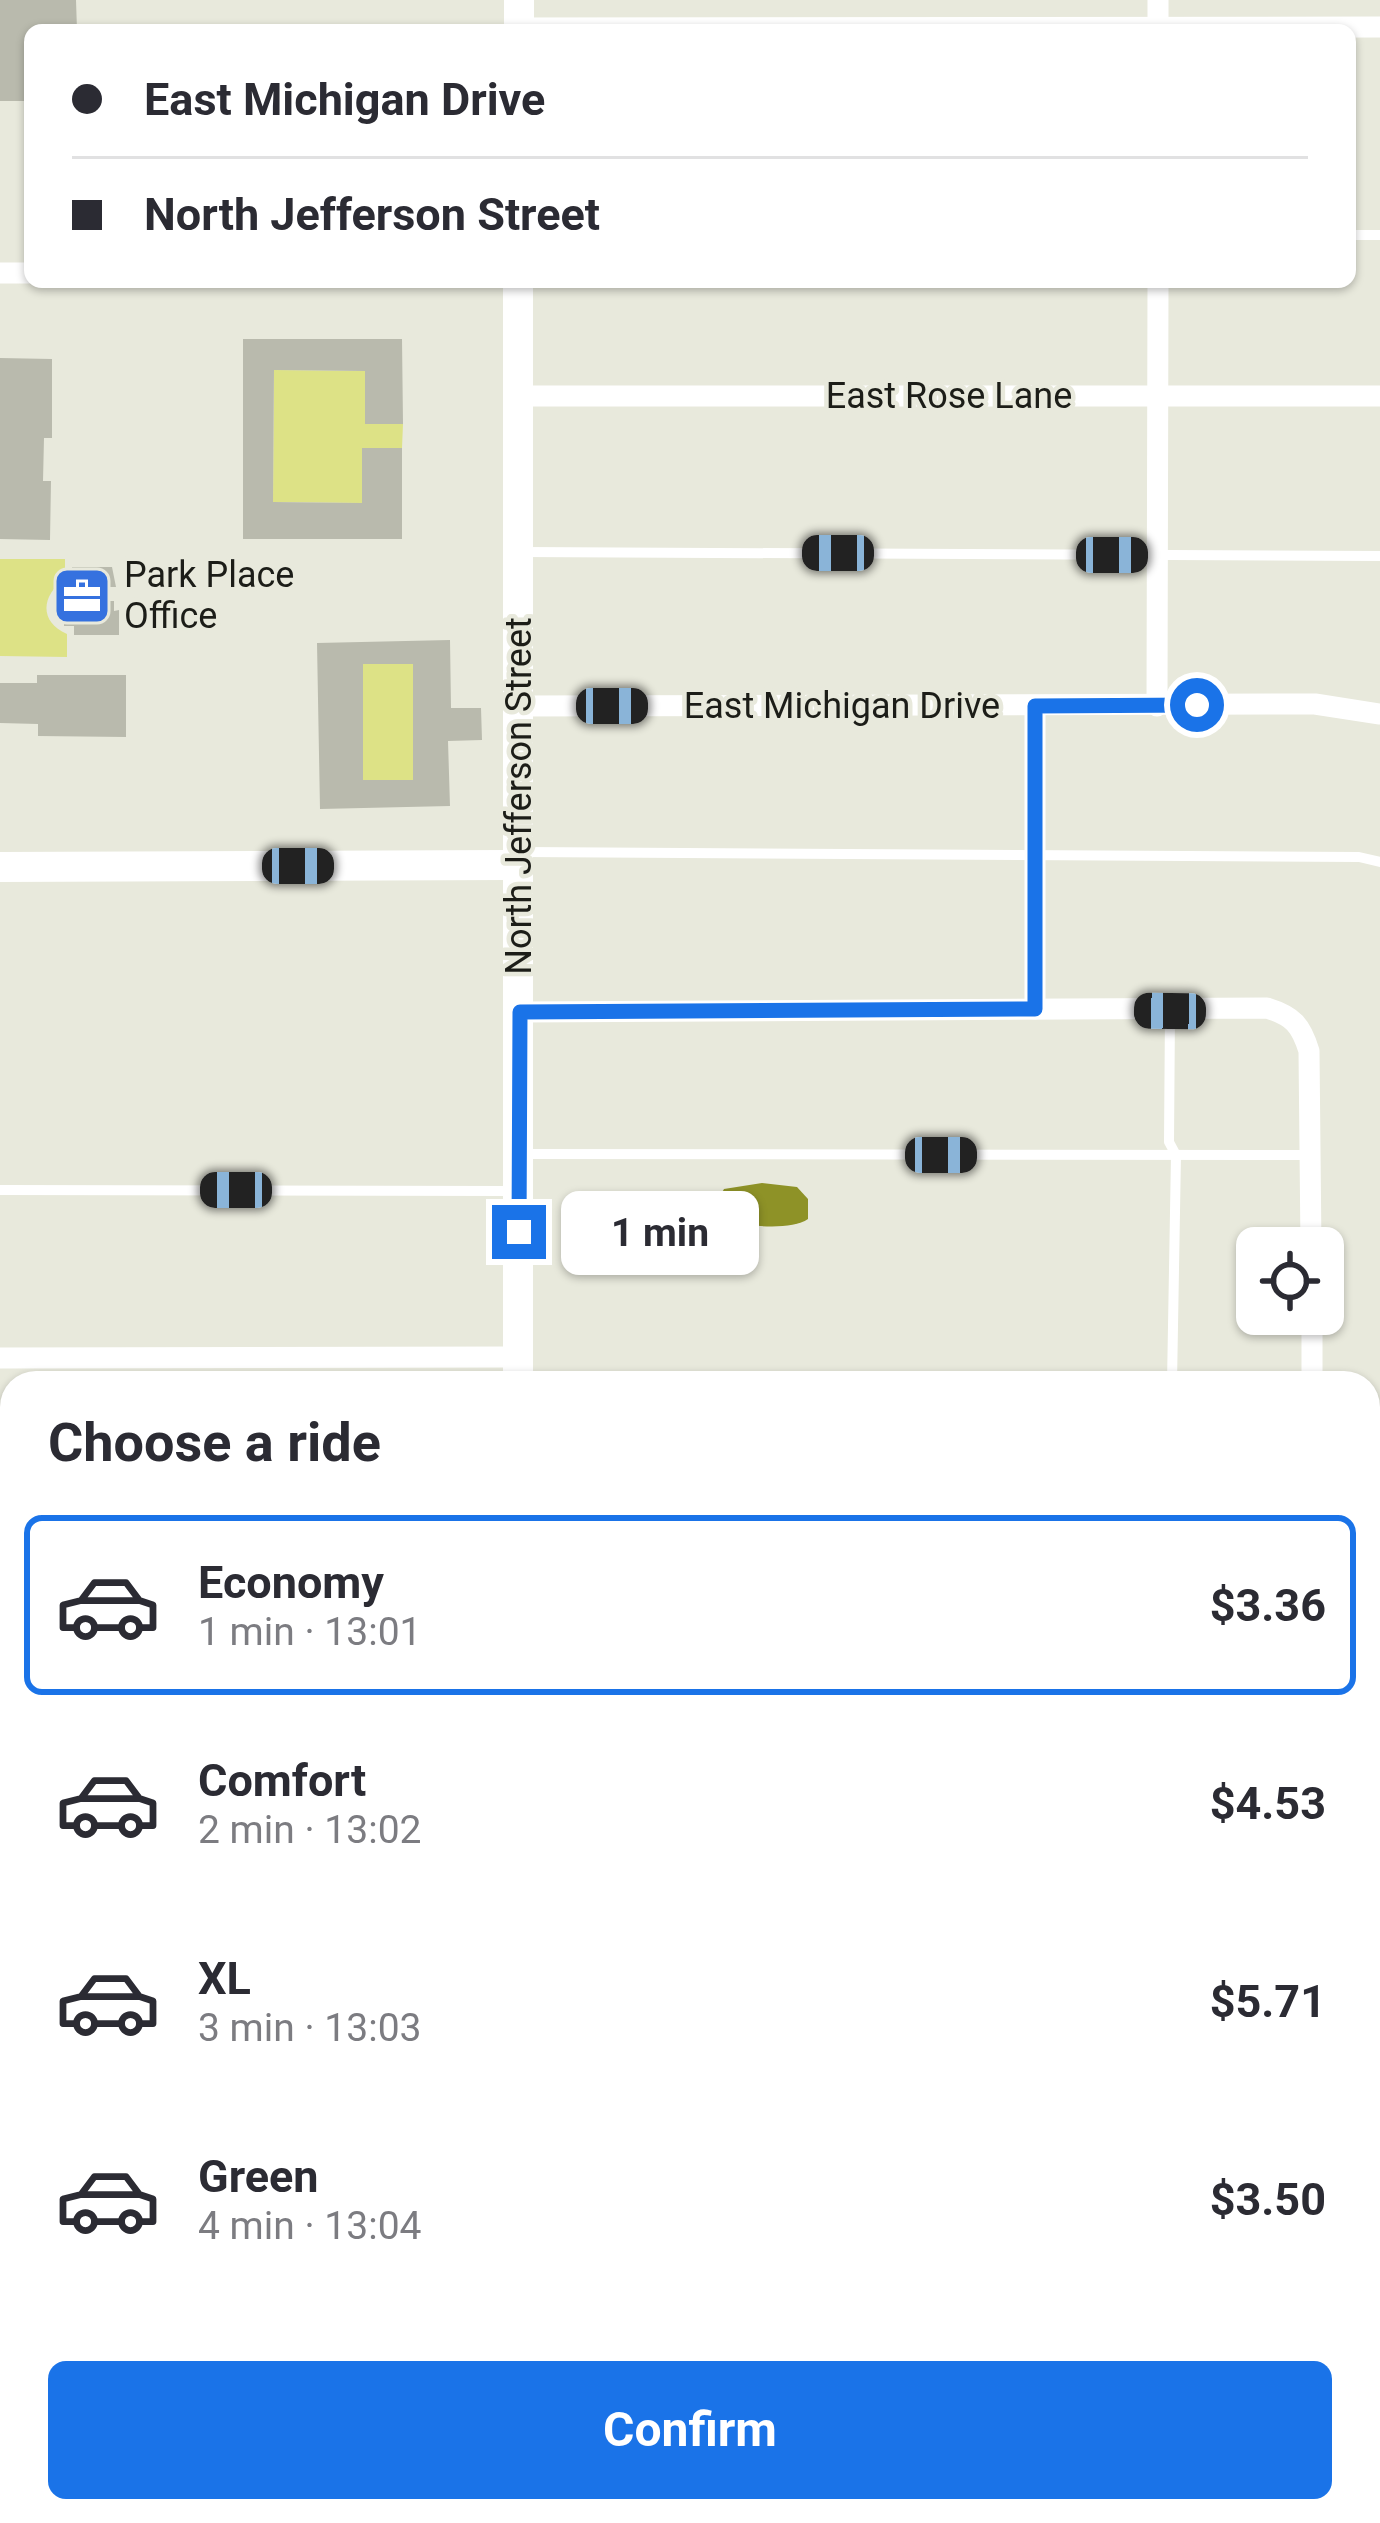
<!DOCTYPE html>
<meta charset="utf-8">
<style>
body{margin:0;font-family:Roboto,sans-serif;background:#f2f2f3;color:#2b2b33;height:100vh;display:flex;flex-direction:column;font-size:45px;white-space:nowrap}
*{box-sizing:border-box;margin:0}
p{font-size:39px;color:#7c7c81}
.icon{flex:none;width:66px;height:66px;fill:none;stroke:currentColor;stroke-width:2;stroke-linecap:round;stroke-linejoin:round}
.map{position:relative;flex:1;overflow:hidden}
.sheet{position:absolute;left:0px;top:1371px;width:1380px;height:1152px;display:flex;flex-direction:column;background:#fff;border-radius:36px 36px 0 0;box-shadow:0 3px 9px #0004}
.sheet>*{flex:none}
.hud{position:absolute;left:24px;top:24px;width:1332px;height:264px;border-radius:18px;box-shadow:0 3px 9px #0004;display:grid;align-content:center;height:264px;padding:0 48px;background:#fff}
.buttons{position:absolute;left:1236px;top:1227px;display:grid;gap:24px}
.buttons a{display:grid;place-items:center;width:108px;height:108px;border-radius:18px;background:#fff;box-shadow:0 3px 9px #0004;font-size:60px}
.end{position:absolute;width:54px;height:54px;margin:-27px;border:15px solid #1a73e8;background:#fff;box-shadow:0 0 0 6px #fff}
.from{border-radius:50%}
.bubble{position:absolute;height:84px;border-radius:18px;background:#fff;box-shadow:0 3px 9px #0004;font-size:39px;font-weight:700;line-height:84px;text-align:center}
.car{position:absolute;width:36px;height:72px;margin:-36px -18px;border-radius:15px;box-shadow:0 0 9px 3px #0007;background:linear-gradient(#222 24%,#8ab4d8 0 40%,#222 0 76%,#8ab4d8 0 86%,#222 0)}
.hud b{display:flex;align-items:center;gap:42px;height:114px;font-size:45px}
.hud b+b{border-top:3px solid #e1e1e2}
.hud i{width:30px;height:30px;background:#2b2b33}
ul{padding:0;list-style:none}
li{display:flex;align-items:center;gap:36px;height:180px;margin:0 24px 18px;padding:0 24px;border:6px solid transparent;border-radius:18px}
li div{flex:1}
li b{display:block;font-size:45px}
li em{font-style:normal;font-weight:700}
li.active{border-color:#1a73e8}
li>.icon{width:108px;height:108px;stroke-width:1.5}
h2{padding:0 48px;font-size:54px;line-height:144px}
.cta{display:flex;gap:24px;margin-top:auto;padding:24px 48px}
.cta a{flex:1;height:138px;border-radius:18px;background:#1a73e8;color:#fff;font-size:48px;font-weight:700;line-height:138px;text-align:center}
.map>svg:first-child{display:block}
.green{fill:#dde286}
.water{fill:#8e9227}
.building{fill:#b9baad;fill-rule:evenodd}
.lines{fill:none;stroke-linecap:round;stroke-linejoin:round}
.lane{stroke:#fff;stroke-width:10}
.street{stroke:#fff;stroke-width:21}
.secondary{stroke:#fff;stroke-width:30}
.route{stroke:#1a73e8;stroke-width:15}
.labels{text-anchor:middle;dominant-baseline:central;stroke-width:9;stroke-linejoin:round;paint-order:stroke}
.street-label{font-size:36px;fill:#1c1d18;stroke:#e8e9dc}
.poi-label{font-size:36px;fill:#1c1d18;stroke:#e8e9dc;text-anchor:start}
</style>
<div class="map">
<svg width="1380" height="2523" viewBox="0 0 1380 2523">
<rect width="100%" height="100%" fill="#e8e9dc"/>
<g class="green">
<polygon points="274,370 365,371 365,423 403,424 402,448 362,448 362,503 273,502"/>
<path d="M0 559H65V579C41 595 39 622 67 634V657L0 656Z"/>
<rect x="363" y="664" width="50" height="116"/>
</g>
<path class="water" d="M762 1183 797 1187 808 1199V1219C789 1232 740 1225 717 1220L713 1208 724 1189Z"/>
<g class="building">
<polygon points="0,0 76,0 77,30 30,30 30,101 0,101"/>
<polygon points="243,339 402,339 403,424 365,424 365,371 274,370 273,502 362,503 362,448 402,448 402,539 243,539"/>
<polygon points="0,358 52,359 52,438 44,438 43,481 51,481 50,540 0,539"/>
<polygon points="72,567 112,567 116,587 108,587 108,601 114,601 114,611 119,610 119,635 74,635 74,626 64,626 64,608 56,608 55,591 63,591 63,584 72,584"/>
<path d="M450 640 451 708H481L482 740 448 741 450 806 320 809 317 643ZM363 664H413V780H363Z"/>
<polygon points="37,675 126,675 126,737 38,736 38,724 0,723 0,683 37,683"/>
<rect x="334" y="2511" width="56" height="12"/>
</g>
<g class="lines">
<g class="lane">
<polyline points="1350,235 1380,235"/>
<polyline points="522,552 1380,556"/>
<polyline points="523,852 1359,857 1380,862"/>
<polyline points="1170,1011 1169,1142 1176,1155 1172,1383"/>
<polyline points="522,1154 1311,1155"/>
<polyline points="0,1190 513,1191"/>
<polyline points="0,1509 12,1509"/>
<polyline points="0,1816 12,1816"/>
<polyline points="0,2436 12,2436"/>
<polyline points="427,2511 427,2523"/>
<polyline points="464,2511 464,2523"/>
<polyline points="1131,2511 1155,2523"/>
<polyline points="215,2523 215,2511"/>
<polyline points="269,2523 269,2511"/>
</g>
<g class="street">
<polyline points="1158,0 1158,30"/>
<polyline points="519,28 1380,27"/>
<polyline points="0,273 30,273"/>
<polyline points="519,396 1380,396"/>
<polyline points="518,706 1315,704 1380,714"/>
<polyline points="1035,706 1035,1009"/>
<polyline points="1157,706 1158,282"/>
<path d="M520 1012 1267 1008C1293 1016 1301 1025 1309 1051L1311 1248"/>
<polyline points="1312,1314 1312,1383"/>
<polyline points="0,1358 518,1357"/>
<polyline points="0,2129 12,2129"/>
<polyline points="1312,2511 1312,2523"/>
</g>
<g class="secondary">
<polyline points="519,30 519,0"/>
<polyline points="518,282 518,1383"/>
<polyline points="0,867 519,865"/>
<polyline points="1368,1580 1380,1577"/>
<polyline points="0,1661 12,1661"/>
<polyline points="516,2511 516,2523"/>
</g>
</g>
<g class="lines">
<polyline class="route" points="519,1232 520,1012 1035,1009 1035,706 1197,705"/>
</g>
<defs>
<g id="office-square" transform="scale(3)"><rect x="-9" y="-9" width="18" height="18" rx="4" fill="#3571df" stroke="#e8e9dc"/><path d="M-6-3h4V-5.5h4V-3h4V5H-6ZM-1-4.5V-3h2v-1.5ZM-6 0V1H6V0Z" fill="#fff"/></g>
</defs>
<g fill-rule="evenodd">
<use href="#office-square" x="82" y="596"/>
</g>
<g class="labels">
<g class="street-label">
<text x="949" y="396">East Rose Lane</text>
<text x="842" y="706">East Michigan Drive</text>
<text transform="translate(519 796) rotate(-90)">North Jefferson Street</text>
</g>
<g class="poi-label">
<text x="124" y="575">Park Place<tspan x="124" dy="41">Office</tspan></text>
</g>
</g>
</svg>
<div class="buttons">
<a><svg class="icon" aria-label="locate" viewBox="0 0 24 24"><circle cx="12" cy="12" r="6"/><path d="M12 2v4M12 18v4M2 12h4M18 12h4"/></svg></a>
</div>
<i class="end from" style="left:1197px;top:705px"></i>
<i class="end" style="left:519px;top:1232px"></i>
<div class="bubble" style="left:561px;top:1191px;width:198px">1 min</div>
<i class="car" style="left:838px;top:553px;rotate:270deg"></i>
<i class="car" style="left:1112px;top:555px;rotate:90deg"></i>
<i class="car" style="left:612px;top:706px;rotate:90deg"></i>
<i class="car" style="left:298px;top:866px;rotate:90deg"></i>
<i class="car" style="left:1170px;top:1011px;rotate:271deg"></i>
<i class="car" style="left:941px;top:1155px;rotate:90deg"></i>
<i class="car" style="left:236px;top:1190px;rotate:270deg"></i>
<div class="hud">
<b><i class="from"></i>East Michigan Drive</b>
<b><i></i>North Jefferson Street</b>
</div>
<section class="sheet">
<h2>Choose a ride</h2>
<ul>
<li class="active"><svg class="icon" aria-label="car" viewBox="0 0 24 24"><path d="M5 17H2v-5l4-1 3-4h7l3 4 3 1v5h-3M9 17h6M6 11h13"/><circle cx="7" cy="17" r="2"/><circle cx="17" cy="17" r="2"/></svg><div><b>Economy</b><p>1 min · 13:01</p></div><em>$3.36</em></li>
<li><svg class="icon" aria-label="car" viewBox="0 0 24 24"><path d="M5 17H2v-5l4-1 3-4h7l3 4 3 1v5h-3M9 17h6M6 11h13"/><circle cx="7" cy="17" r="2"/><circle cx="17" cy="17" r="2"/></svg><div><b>Comfort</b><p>2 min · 13:02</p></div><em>$4.53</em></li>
<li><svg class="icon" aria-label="car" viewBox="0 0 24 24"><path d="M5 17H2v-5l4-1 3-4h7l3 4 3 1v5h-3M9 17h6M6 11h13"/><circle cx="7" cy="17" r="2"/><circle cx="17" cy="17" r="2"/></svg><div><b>XL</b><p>3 min · 13:03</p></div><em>$5.71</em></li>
<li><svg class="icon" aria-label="car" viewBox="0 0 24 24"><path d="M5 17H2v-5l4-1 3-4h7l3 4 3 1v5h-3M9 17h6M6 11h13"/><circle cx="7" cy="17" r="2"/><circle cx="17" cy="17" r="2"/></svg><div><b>Green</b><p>4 min · 13:04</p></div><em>$3.50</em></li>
</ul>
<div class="cta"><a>Confirm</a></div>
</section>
</div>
